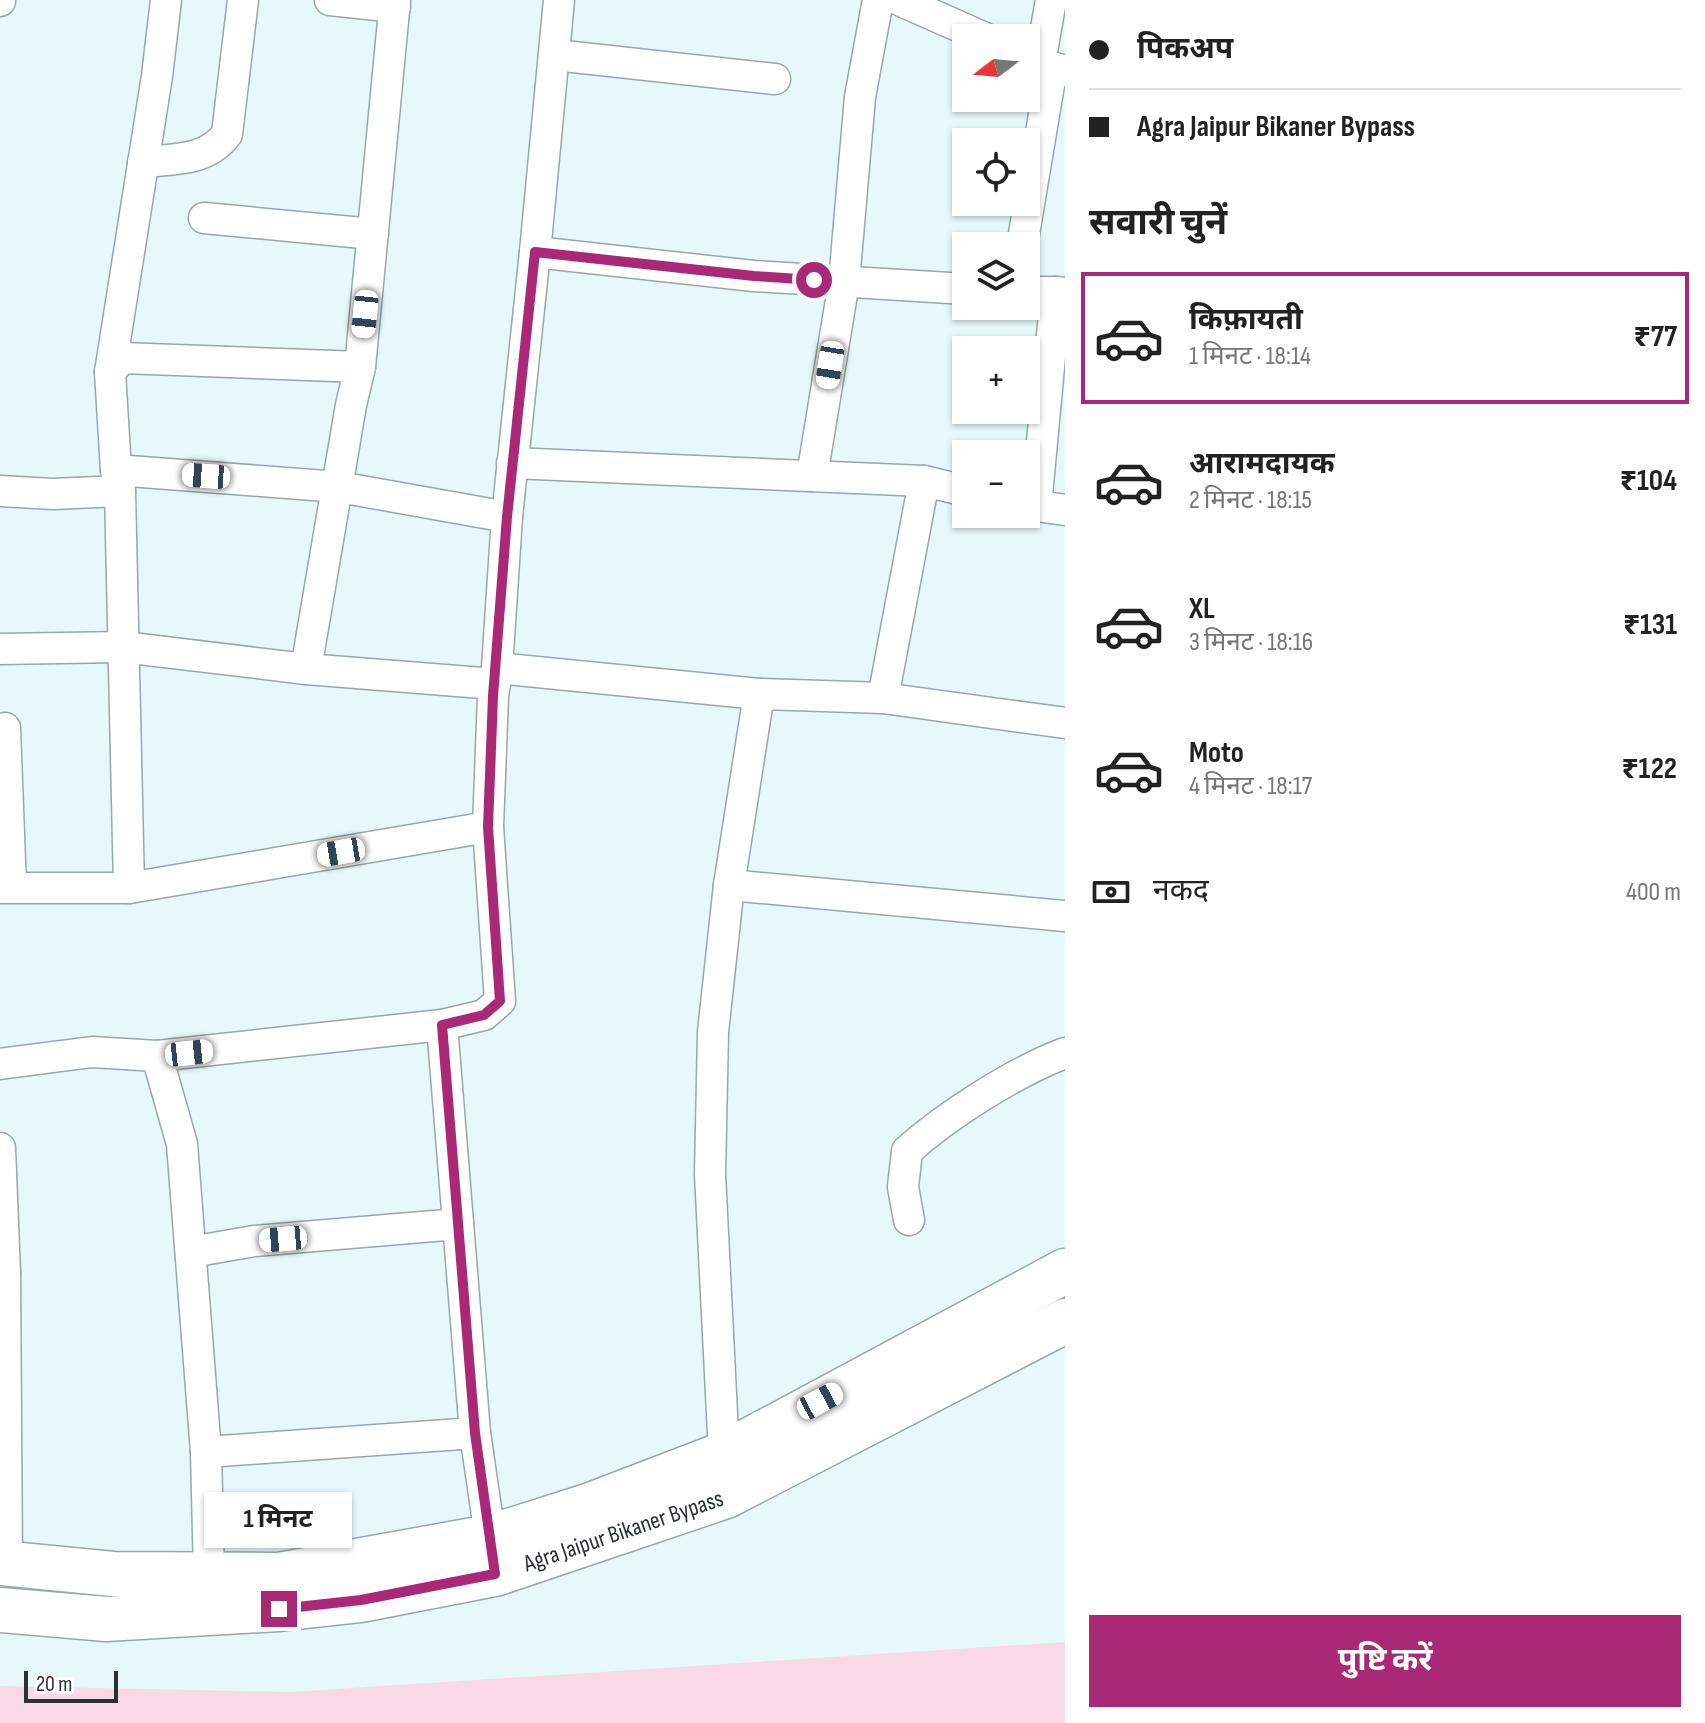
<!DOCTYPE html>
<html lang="hi">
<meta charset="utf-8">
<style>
body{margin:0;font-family:"Sofia Sans Condensed","Noto Sans Devanagari",sans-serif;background:#f2f2f2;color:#222;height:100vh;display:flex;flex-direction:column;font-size:30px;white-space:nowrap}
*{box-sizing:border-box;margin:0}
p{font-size:26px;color:#767676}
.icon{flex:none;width:44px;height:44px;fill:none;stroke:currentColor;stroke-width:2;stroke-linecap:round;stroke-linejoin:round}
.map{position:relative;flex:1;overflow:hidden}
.sheet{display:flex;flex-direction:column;background:#fff;width:640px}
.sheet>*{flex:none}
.top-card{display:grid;align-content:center;height:176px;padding:0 24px;background:#fff}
.needle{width:52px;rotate:254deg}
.fabs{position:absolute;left:952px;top:24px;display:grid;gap:16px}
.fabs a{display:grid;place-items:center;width:88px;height:88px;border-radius:0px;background:#fff;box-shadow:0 2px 6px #0004;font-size:40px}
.scale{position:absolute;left:24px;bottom:20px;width:94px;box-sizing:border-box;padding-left:8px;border:4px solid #2a3132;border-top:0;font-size:22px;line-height:28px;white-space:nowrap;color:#2a3132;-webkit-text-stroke:6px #fff;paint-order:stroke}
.end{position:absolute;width:36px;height:36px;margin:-18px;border:10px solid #aa2976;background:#fff;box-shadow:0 0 0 4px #fff}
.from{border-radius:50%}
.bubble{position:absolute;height:56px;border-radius:0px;background:#fff;box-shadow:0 2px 6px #0004;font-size:26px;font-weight:700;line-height:56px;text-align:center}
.car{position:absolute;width:24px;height:48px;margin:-24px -12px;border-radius:10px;box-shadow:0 0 6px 2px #0007;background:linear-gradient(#fff 24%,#345 0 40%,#fff 0 76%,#345 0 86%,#fff 0)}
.top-card b{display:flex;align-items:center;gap:28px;height:76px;font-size:30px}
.top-card b+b{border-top:2px solid #e0e0e0}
.top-card i{width:20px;height:20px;background:#222}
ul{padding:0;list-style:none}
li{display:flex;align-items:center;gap:24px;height:132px;margin:0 16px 12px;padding:0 8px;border:4px solid transparent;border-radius:0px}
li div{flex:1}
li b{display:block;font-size:30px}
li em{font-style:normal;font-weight:700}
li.selected{border-color:#aa2976}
li>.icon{width:72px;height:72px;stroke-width:1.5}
h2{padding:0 24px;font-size:36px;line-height:96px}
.pay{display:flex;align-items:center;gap:20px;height:88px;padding:0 24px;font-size:30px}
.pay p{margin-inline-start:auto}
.button{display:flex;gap:16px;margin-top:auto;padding:16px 24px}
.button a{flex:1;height:92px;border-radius:0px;background:#aa2976;color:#fff;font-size:32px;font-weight:700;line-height:92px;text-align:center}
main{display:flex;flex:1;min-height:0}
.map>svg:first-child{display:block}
.green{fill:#f9d9e7}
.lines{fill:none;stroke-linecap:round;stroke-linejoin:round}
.minor-casing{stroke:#97a7aa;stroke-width:33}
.secondary-casing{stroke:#97a7aa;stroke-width:47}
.minor{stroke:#fff;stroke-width:30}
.secondary{stroke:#fff;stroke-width:44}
.route{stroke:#aa2976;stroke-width:10}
.labels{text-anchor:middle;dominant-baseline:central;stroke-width:6;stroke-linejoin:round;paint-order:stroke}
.street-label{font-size:24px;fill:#2a3132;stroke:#fff}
</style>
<main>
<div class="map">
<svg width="1065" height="1723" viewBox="0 0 1065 1723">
<rect width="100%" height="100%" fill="#e7f8fb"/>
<polygon class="green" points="1065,1642 1065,1723 0,1723 0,1686 290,1692"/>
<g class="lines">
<g class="minor-casing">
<g id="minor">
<polyline points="330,0 395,7"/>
<polyline points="899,0 985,38"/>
<polyline points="0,1 0,0"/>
<polyline points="555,55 775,79"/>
<polyline points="1040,63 1051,0"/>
<path d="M143 162C175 159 207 161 227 134L243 0"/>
<polyline points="204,218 373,234"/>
<polyline points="1022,246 1052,67 1065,71"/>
<polyline points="535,252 559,0"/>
<polyline points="1026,292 1056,292"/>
<polyline points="360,367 395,0"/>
<polyline points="110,372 157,76 166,0"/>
<polyline points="512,463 924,481"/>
<polyline points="116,470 339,487 507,517 497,668"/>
<polyline points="812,476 844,282 860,97 878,0"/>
<polyline points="0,491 53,494 120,491"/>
<polyline points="1026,504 1036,506 1056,292 1065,293"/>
<polyline points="1036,506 1065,510"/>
<polyline points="507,517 535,252 754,276 966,289"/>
<polyline points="0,649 123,647 306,669"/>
<polyline points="883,698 1065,723"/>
<polyline points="5,728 11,887"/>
<polyline points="488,827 129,888 120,491 116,470 110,372 122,358 360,367 351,405 306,669 495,684"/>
<polyline points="729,885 1065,916"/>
<polyline points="0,888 129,888"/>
<polyline points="157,1056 442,1025"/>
<polyline points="0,1064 92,1052 157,1056 182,1144 206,1452 209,1575"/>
<polyline points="0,1148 5,1273"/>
<path d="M909 1220 903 1187 907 1151C947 1115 1015 1072 1065 1053"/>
<polyline points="191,1252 254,1241 458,1224"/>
<polyline points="0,1274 5,1273 7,1564"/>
<polyline points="206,1452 475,1433"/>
<polyline points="724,1454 710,1174 713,1032 729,885 759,694 883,698 924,481 966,491"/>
<polyline points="493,1556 475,1433 442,1025 484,1015 500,1001 488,827 493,696 497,668 759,694"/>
</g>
</g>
<g class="secondary-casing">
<g id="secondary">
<polyline points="0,1563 113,1574 279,1575 490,1537 588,1506 724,1454 1065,1271"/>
<path id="s1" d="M0 1610 106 1619 279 1609 361 1600 495 1574 726 1496 1065 1321"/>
</g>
</g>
<use href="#minor" class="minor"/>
<use href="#secondary" class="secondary"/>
</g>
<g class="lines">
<polyline class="route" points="279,1609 361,1600 495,1574 475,1433 442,1025 484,1015 500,1001 488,827 493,696 507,517 535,252 754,276 814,280"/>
</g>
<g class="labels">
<g class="street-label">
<text stroke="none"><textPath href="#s1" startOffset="634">Agra Jaipur Bikaner Bypass</textPath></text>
</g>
</g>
</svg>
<div class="fabs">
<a><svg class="needle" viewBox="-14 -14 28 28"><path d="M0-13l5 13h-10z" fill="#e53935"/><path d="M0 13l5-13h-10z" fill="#767676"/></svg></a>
<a><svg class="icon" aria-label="locate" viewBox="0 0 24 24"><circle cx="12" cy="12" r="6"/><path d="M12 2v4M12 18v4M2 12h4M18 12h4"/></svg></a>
<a><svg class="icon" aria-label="layers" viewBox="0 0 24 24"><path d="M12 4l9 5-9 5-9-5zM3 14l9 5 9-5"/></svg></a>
<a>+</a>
<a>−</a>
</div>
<div class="scale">20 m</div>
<i class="end from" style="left:814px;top:280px"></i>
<i class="end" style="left:279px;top:1609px"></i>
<div class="bubble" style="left:204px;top:1492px;width:148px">1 मिनट</div>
<i class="car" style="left:365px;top:314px;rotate:186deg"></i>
<i class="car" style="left:830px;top:365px;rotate:189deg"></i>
<i class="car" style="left:206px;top:476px;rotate:274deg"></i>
<i class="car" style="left:341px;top:852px;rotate:260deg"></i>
<i class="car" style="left:189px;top:1053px;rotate:84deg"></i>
<i class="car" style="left:283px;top:1239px;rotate:265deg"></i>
<i class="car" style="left:820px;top:1401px;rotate:62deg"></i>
</div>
<section class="sheet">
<div class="top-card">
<b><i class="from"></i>पिकअप</b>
<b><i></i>Agra Jaipur Bikaner Bypass</b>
</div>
<h2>सवारी चुनें</h2>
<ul>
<li class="selected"><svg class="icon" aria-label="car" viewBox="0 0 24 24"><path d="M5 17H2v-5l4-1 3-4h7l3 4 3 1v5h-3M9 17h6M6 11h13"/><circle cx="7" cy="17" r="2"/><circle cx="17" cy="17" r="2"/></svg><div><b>किफ़ायती</b><p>1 मिनट · 18:14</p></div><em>₹77</em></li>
<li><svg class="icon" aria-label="car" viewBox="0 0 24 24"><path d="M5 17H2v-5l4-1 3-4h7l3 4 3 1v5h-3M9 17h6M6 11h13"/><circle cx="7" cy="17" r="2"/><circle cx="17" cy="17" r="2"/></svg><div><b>आरामदायक</b><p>2 मिनट · 18:15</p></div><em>₹104</em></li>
<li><svg class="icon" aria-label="car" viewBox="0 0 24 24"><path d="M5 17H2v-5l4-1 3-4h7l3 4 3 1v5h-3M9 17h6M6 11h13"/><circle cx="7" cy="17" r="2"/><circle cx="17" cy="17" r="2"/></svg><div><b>XL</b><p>3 मिनट · 18:16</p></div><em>₹131</em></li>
<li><svg class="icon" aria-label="car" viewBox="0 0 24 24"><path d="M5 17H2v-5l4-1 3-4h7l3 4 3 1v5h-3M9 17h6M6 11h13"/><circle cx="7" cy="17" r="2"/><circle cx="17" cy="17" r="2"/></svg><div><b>Moto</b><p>4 मिनट · 18:17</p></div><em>₹122</em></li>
</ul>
<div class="pay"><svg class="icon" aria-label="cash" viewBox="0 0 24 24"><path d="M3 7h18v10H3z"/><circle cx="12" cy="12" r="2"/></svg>नकद<p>400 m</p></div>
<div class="button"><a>पुष्टि करें</a></div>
</section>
</main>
